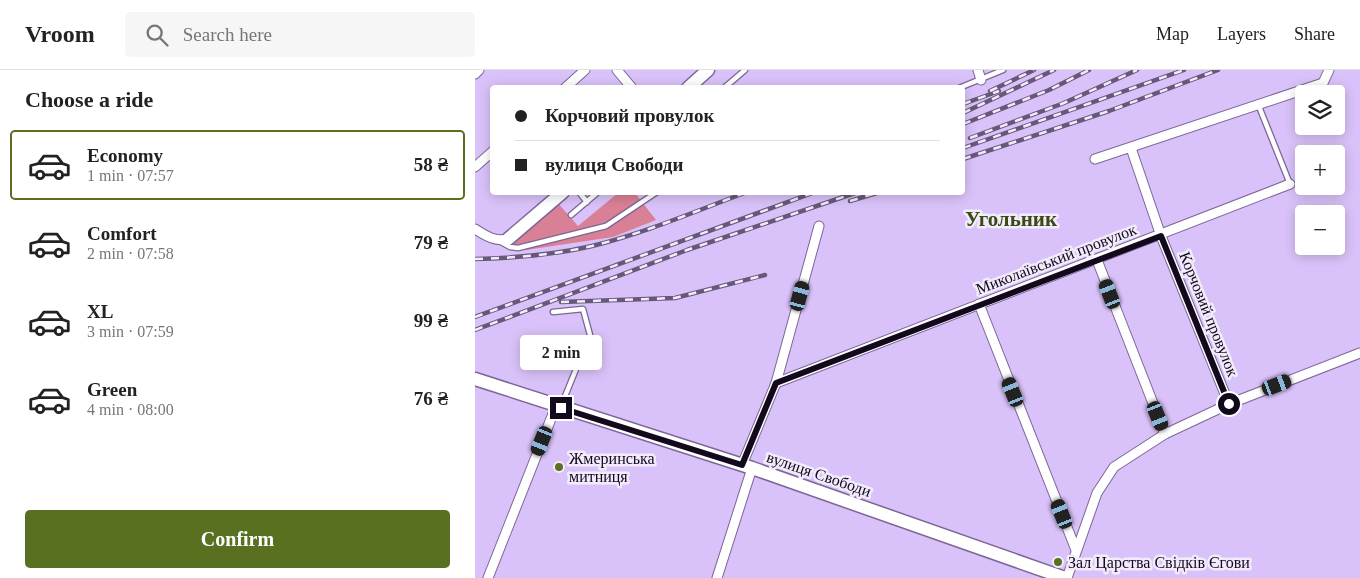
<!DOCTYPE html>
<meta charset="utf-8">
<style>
body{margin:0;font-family:Georgia,serif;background:#f6f6f6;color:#222;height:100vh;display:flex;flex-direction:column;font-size:19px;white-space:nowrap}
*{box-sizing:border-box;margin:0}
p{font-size:16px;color:#767676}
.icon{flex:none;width:28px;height:28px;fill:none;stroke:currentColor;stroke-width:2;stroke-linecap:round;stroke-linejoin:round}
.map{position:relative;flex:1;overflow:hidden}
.sheet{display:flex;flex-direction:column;background:#fff;width:475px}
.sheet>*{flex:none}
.top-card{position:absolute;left:15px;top:15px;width:475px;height:110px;border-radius:5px;box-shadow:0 2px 12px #0003;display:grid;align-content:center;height:110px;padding:0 25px;background:#fff}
.fabs{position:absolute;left:820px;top:15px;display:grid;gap:10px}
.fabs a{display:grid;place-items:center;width:50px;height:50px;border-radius:5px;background:#fff;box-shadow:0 2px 12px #0003;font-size:25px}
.end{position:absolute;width:22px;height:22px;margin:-11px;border:6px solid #12091c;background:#fff;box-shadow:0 0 0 2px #fff}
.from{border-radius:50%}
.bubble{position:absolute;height:35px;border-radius:5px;background:#fff;box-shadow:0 2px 12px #0003;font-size:16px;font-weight:800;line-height:35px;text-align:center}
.car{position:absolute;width:15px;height:30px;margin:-15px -8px;border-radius:6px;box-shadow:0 0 4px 1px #0007;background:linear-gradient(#222 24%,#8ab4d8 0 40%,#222 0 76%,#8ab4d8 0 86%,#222 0)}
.top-card b{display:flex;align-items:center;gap:18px;height:48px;font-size:19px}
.top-card b+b{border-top:1px solid #e0e0e0}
.top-card i{width:12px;height:12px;background:#222}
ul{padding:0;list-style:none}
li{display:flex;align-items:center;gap:15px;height:70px;margin:0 10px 8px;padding:0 15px;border:2px solid transparent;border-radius:5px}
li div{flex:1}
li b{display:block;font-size:19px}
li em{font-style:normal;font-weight:800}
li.selected{border-color:#597020}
li>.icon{width:45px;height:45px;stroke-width:1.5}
h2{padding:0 25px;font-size:22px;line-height:60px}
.action{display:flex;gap:10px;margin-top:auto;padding:10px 25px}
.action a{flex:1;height:58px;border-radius:5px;background:#597020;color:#fff;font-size:20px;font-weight:800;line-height:58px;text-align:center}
header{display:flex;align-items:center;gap:30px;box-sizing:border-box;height:70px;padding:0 25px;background:#fff;border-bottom:1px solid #e0e0e0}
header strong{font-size:24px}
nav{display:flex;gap:28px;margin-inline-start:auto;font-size:18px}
.search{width:350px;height:45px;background:#f6f6f6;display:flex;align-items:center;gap:12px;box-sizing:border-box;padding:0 18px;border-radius:5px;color:#767676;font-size:19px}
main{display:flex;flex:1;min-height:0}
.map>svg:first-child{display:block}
.green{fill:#d97f96}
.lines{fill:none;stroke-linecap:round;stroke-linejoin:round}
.lane-casing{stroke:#7c6698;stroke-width:7}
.street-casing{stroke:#7c6698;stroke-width:11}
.secondary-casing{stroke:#7c6698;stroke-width:15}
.lane{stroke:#fff;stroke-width:4.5}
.street{stroke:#fff;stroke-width:9}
.secondary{stroke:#fff;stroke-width:12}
.rail-casing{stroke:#67587a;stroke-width:4.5}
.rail{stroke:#f2ebfc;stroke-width:2.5;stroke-dasharray:8;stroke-linecap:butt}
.route{stroke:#12091c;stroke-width:6}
.poi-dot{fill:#597020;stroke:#f2ebfc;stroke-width:2}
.labels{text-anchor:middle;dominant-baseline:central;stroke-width:5;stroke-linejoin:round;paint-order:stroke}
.street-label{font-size:16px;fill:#12091c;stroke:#f2ebfc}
.poi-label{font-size:16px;fill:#12091c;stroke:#f2ebfc;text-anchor:start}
.district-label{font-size:21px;font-weight:bold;fill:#3a4a14;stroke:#f2ebfc}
</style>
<header>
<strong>Vroom</strong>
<div class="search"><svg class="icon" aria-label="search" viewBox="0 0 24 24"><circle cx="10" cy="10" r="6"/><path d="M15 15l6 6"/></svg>Search here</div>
<nav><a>Map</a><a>Layers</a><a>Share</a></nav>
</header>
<main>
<section class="sheet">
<h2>Choose a ride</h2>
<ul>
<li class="selected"><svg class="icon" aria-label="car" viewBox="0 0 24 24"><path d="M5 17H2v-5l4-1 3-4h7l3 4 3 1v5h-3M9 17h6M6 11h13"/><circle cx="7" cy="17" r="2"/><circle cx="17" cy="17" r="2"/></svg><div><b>Economy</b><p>1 min · 07:57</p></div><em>58 ₴</em></li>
<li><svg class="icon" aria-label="car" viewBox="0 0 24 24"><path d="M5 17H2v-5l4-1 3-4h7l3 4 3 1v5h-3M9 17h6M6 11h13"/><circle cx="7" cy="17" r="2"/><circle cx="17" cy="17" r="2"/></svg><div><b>Comfort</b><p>2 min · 07:58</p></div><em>79 ₴</em></li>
<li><svg class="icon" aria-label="car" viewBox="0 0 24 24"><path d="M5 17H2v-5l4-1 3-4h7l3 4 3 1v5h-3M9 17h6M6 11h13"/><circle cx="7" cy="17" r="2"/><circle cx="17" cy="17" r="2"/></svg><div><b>XL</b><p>3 min · 07:59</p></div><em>99 ₴</em></li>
<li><svg class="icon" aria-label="car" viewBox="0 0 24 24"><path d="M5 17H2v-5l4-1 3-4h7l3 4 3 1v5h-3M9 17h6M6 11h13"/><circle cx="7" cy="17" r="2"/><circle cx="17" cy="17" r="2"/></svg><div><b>Green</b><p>4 min · 08:00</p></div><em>76 ₴</em></li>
</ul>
<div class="action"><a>Confirm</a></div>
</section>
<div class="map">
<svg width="885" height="508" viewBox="0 0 885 508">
<rect width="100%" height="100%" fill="#d9c2f9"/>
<polygon class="green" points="143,123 160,123 181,150 138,167 51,180 50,177 40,175 36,171 82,132 103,156"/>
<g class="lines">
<g class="lane-casing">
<g id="lane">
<polyline points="249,18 270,0"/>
<polyline points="484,18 528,0"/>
<polyline points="783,34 815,114"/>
<polyline points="104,122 112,132"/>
<polyline points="96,145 123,122"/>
<polyline points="26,172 35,177 43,178 131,156 182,122"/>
<polyline points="78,242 108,239 115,265 86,336"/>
</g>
</g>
<g class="street-casing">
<g id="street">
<polyline points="142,0 157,18"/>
<polyline points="503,0 506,10"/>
<polyline points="0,4 4,0"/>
<polyline points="90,18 110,0"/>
<polyline points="656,78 686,166 754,334"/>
<polyline points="620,89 848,13 854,0"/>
<polyline points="0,97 18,81"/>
<path d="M0 159C11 166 20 172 33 169"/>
<polyline points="622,190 690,364"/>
<polyline points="504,234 601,480"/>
<polyline points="301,313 815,114"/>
<polyline points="267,395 301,313 344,156"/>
<polyline points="13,508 81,336"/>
<polyline points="242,508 277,398"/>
<polyline points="592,508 622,423 639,397 690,364 754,334 885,283"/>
</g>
</g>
<g class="secondary-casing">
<g id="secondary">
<polyline points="213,18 233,0"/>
<polyline points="33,169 88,122"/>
<polyline points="0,309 277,398 590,508"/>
</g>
</g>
<use href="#lane" class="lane"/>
<use href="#street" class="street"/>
<use href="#secondary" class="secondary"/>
<g class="rail-casing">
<g id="rail">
<polyline points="515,21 559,0"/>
<polyline points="488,34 524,21"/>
<polyline points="488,43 579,0"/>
<polyline points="488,54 574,20 614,0"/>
<polyline points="495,68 589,33 662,0"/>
<polyline points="488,78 709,0"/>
<polyline points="488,89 634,41 743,0"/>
<polyline points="375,131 405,122"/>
<path d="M0 189C39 188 78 185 117 176 170 163 221 141 272 122"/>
<polyline points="86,232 200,228 290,205"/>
<polyline points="0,247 340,122"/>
<polyline points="0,260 212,180 383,122"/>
</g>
</g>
<use href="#rail" class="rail"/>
</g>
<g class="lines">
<polyline class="route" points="86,338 267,395 301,313 686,166 754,334"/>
</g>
<g class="poi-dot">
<circle cx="84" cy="397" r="5"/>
<circle cx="583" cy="492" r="5"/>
</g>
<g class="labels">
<g class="street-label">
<text transform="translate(581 189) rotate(-21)">Миколаївський провулок</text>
<text transform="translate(734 244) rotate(68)">Корчовий провулок</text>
<text transform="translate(344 404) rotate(19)">вулиця Свободи</text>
</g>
<g class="poi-label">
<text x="94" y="388">Жмеринська<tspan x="94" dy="18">митниця</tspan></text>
<text x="593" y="492">Зал Царства Свідків Єгови</text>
</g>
<g class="district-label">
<text x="536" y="149">Угольник</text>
</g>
</g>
</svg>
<div class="fabs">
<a><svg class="icon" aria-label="layers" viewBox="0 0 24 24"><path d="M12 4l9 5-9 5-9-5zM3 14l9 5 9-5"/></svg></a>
<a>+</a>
<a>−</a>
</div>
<i class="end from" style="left:754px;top:334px"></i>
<i class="end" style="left:86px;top:338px"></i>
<div class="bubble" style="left:45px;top:265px;width:82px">2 min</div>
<i class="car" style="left:635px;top:224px;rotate:339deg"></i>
<i class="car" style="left:325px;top:226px;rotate:15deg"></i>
<i class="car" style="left:802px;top:315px;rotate:69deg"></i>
<i class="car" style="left:538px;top:322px;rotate:338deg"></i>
<i class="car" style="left:683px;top:346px;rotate:158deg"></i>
<i class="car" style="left:67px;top:371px;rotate:202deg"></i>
<i class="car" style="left:587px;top:444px;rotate:338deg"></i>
<div class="top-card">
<b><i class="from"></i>Корчовий провулок</b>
<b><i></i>вулиця Свободи</b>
</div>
</div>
</main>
